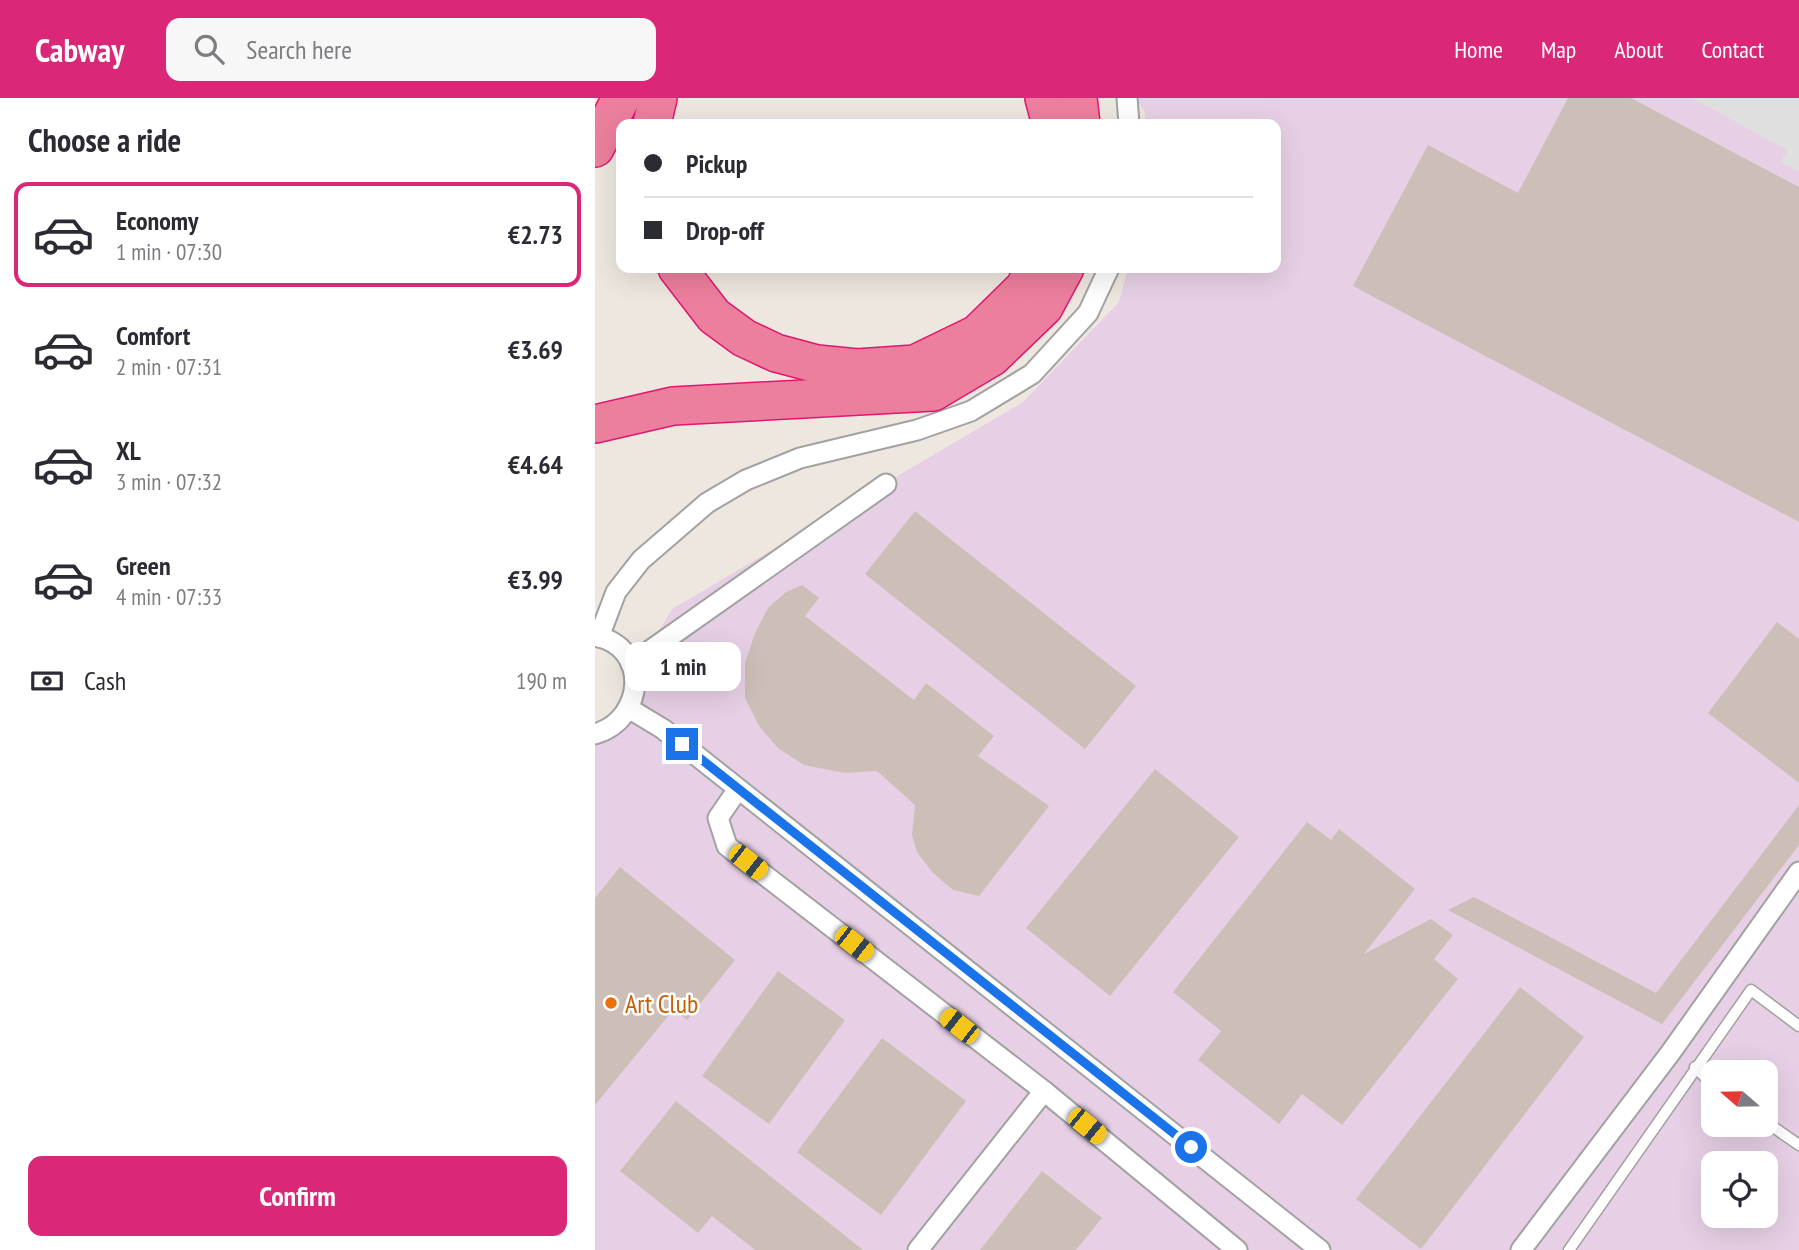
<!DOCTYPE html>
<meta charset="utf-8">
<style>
body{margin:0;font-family:"PT Sans Narrow",sans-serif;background:#f7f7f7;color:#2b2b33;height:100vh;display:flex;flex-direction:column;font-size:26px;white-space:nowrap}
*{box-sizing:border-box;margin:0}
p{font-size:23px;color:#7c7c81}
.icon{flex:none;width:38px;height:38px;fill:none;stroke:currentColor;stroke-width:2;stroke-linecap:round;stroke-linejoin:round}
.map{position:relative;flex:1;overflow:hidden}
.details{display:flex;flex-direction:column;background:#fff;width:595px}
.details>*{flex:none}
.banner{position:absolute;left:21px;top:21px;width:665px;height:154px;border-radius:14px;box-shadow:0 7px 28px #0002;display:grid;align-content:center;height:154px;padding:0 28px;background:#fff}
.needle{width:46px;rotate:290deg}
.buttons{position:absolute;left:1106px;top:962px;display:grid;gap:14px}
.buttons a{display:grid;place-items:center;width:77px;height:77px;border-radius:14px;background:#fff;box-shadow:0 7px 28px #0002;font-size:35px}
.end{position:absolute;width:32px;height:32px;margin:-16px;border:9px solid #1a73e8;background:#fff;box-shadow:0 0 0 4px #fff}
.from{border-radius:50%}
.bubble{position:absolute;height:49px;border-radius:14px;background:#fff;box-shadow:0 7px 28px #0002;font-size:23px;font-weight:700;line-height:49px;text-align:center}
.car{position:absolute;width:21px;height:42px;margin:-21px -10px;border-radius:9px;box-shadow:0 0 5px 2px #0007;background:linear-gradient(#f5c518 24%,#345 0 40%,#f5c518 0 76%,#345 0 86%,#f5c518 0)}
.banner b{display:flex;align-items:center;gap:24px;height:66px;font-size:26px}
.banner b+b{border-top:2px solid #e1e1e2}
.banner i{width:18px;height:18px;background:#2b2b33}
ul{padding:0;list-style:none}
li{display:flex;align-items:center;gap:21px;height:105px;margin:0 14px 10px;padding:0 14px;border:4px solid transparent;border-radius:14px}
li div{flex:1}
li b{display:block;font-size:26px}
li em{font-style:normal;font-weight:700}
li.selected{border-color:#db2777}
li>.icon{width:63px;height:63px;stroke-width:1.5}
h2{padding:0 28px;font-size:32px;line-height:84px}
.pay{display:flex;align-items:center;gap:18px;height:77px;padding:0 28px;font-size:26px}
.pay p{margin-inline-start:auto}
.action{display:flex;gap:14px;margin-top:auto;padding:14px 28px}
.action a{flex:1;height:80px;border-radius:14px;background:#db2777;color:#fff;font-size:28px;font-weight:700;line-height:80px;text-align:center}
header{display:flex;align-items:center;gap:42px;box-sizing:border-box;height:98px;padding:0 35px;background:#db2777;color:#fff}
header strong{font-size:33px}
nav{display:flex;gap:38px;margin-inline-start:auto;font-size:24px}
.search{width:490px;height:63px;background:#f7f7f7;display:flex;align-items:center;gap:18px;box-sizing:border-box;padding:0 24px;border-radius:14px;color:#7c7c81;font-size:26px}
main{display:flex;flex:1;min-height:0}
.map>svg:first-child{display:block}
.industrial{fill:#e7d0e5;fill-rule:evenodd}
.parking{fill:#dfdfdf}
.building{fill:#cdbfb8}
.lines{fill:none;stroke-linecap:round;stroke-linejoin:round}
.lane-casing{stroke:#a2a2a2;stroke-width:13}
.street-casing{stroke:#a2a2a2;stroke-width:23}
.highway-casing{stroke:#e0176f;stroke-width:40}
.lane{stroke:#fff;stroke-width:10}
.street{stroke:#fff;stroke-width:19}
.highway{stroke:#ec7f9e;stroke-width:37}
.route{stroke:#1a73e8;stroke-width:9}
.food-dot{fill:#e8710a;stroke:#fff;stroke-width:2.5}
.labels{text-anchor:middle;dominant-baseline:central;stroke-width:5;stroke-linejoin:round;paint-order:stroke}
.food-label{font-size:26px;fill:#c56008;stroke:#fff;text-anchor:start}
</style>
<header>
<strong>Cabway</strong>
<div class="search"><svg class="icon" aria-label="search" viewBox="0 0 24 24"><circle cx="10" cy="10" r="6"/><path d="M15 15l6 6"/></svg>Search here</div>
<nav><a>Home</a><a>Map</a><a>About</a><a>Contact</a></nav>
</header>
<main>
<section class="details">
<h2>Choose a ride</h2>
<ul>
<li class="selected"><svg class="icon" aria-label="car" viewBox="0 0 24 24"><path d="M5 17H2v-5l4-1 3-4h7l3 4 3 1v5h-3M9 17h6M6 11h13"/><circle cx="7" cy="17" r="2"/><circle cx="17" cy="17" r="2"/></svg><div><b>Economy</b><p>1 min · 07:30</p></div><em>€2.73</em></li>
<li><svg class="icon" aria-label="car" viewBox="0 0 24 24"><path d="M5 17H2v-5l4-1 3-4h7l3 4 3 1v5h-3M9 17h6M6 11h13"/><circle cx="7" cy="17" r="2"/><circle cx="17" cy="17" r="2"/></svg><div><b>Comfort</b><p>2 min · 07:31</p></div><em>€3.69</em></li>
<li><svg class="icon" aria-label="car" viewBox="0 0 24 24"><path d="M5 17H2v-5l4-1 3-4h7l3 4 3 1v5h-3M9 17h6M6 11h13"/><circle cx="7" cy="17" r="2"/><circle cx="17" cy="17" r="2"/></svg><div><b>XL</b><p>3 min · 07:32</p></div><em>€4.64</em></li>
<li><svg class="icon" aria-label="car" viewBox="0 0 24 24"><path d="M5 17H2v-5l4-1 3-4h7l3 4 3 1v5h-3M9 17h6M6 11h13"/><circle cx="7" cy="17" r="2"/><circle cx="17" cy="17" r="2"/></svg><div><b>Green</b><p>4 min · 07:33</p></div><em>€3.99</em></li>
</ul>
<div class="pay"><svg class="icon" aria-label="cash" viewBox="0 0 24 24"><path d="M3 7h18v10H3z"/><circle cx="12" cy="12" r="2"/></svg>Cash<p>190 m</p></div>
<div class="action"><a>Confirm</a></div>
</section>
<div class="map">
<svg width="1204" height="1152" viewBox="0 0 1204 1152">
<rect width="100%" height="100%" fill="#ede7df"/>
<path class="industrial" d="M540 0H1204V1152H0V643L77 511 428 304 524 204 533 170H681V26H550V14ZM1118 975H1171V1027H1118ZM1118 1066H1171V1118H1118Z"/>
<polygon class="parking" points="1097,0 1204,0 1204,74 1186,64 1192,52"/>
<g class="building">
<polygon points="973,0 1036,0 1204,89 1204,424 758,188 833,47 923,95"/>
<polygon points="320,413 541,588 490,651 270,476"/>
<polygon points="207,487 224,500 210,518 319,602 331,585 399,638 383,658 454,708 384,798 358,792 337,774 322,754 317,737 320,707 282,673 250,675 209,667 183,650 164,628 150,600 150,565 160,535 173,510 191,494"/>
<polygon points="1182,524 1204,541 1204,685 1113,615"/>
<polygon points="560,671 644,739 515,898 431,830"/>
<polygon points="1204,707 1204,747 1067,926 853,812 879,799 1061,895"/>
<polygon points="712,724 736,742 744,731 820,791 769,856 836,821 858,837 839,861 863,881 747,1027 707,996 684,1026 603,962 626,933 578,894"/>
<polygon points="25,769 140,862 92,922 79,911 0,1007 0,800"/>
<polygon points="183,873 250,922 174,1026 107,978"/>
<polygon points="925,889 989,939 826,1151 761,1101"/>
<polygon points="287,940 371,1003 286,1117 202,1054"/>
<polygon points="81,1003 268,1152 160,1152 117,1118 103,1135 25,1073"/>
<polygon points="447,1073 507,1120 481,1152 385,1152"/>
</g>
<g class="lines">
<g class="lane-casing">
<g id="lane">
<polyline points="1100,969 1118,987"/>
<polyline points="1171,1024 1204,1047"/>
<polyline points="974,1152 1156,892 1204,928"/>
</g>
</g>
<g class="street-casing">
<g id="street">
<polyline points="532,0 534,26"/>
<path d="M0 538C55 548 51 621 0 636"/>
<polyline points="4,539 21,494 46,462 112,405 151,382 205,360 322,332 376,313 437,276 493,215 514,170"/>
<polyline points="36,566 291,386"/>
<polyline points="35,611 68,631 725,1152"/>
<polyline points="143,691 123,720 132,748 449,993 642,1152"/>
<polyline points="323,1152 449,993"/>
<polyline points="926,1152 1076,954 1204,774"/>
</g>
</g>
<g class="highway-casing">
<g id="highway">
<polyline points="449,0 456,26"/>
<polyline points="483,0 486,26"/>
<polyline points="57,26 63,0"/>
<polyline points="0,50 26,0"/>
<polyline points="82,170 119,218 149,240 181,255 222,266 262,270 320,266 382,236 430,189 438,170"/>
<polyline points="0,326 78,308 338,294 397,259 449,209 470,170"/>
</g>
</g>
<use href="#lane" class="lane"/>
<use href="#street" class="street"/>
<use href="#highway" class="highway"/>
</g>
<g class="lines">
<polyline class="route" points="87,646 596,1049"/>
</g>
<circle class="food-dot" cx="16" cy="905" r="7"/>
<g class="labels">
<g class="food-label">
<text x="30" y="905">Art Club</text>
</g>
</g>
</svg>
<div class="buttons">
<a><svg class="needle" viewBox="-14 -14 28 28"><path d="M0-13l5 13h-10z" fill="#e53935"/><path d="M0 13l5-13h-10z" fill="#7c7c81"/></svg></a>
<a><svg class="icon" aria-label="locate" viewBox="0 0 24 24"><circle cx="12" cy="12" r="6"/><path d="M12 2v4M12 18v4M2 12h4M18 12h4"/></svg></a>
</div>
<i class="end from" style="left:596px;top:1049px"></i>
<i class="end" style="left:87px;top:646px"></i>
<div class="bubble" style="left:30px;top:544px;width:116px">1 min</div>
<i class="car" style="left:153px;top:764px;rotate:128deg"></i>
<i class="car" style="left:259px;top:846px;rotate:128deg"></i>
<i class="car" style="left:364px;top:928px;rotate:308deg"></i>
<i class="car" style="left:492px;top:1028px;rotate:129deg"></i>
<div class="banner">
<b><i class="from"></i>Pickup</b>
<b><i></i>Drop-off</b>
</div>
</div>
</main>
